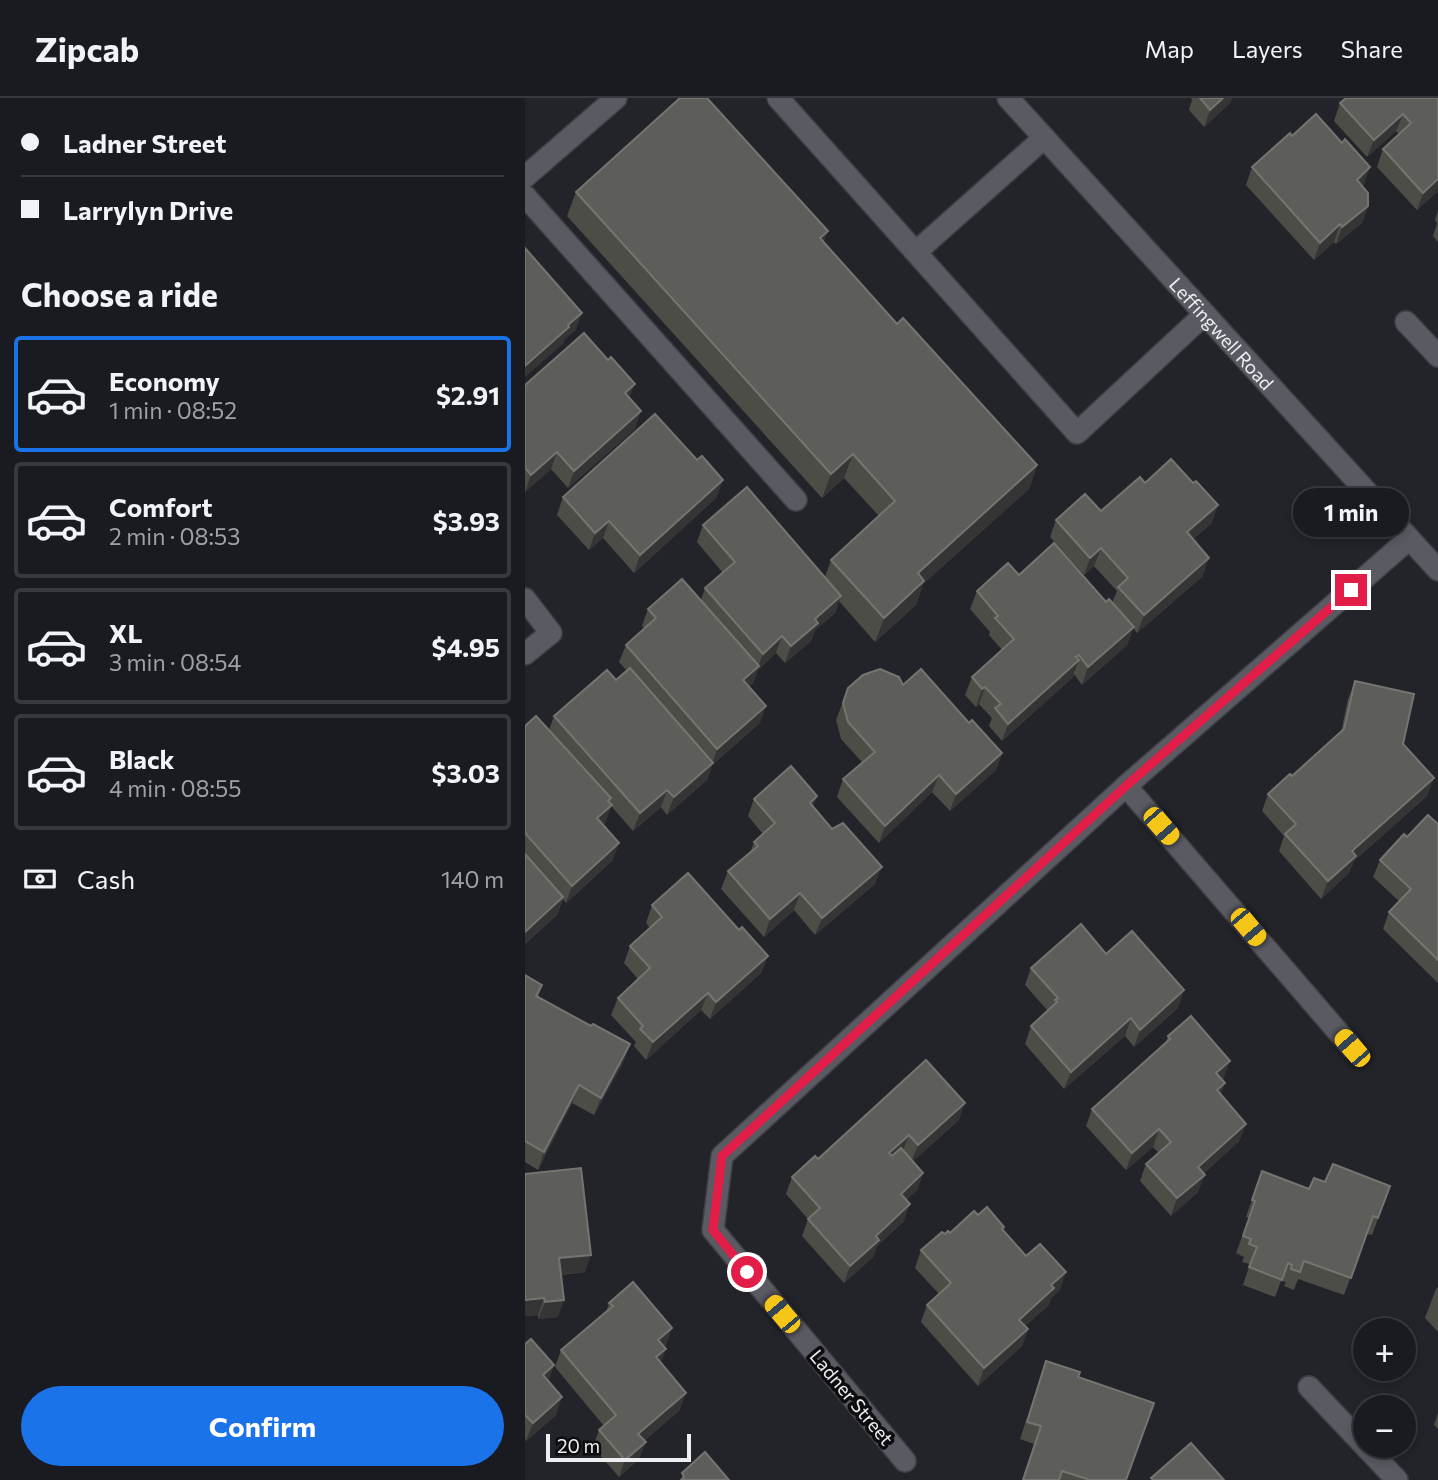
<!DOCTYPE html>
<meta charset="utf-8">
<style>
body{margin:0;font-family:Commissioner,sans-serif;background:#27282d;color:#f1f3f6;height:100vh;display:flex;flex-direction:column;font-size:26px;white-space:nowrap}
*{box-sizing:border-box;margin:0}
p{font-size:23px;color:#9fa1a5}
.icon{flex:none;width:38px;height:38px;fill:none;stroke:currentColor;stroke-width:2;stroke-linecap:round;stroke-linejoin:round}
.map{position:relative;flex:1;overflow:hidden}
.side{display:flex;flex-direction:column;background:#1a1b20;width:525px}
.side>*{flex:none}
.guide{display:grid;align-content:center;height:154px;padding:0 21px;background:#1a1b20}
.buttons{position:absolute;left:828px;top:1220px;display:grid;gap:14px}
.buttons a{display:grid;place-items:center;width:63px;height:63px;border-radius:50%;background:#1a1b20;box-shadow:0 4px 10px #0003,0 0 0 2px #38393e;font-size:35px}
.scale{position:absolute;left:21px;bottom:18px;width:145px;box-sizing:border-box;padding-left:7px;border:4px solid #edeef2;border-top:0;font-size:19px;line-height:24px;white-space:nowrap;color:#edeef2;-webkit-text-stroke:5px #0d0d10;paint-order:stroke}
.end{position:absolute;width:32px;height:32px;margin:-16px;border:9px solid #e11d48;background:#fff;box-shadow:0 0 0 4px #fff}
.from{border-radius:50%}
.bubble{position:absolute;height:49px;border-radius:24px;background:#1a1b20;box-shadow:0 4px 10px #0003,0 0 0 2px #38393e;font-size:23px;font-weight:700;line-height:49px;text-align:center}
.car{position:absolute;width:21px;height:42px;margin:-21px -10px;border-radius:9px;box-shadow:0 0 5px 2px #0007;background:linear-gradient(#f5c518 24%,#345 0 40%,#f5c518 0 76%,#345 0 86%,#f5c518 0)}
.guide b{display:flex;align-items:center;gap:24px;height:66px;font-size:26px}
.guide b+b{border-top:2px solid #38393e}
.guide i{width:18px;height:18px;background:#f1f3f6}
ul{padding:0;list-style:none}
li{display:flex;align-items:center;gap:21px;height:116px;margin:0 14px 10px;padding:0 7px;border:4px solid #38393e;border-radius:7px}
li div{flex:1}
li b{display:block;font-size:26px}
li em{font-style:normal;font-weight:700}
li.selected{border-color:#1a73e8}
li>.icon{width:63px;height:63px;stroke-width:1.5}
h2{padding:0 21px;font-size:32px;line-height:84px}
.pay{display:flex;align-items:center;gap:18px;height:77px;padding:0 21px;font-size:26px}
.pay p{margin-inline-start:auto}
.action{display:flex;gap:14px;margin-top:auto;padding:14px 21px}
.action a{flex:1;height:80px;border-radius:42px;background:#1a73e8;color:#fff;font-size:28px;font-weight:700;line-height:80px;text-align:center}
header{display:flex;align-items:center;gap:42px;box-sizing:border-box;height:98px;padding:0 35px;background:#1a1b20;border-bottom:2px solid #38393e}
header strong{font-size:33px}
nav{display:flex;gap:38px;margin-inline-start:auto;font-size:24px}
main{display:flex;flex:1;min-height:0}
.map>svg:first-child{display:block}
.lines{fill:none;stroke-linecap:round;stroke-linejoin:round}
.lane-casing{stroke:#3e3e44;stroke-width:24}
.street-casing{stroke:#3e3e44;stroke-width:24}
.secondary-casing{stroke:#3e3e44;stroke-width:24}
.lane{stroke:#595a62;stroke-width:21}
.street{stroke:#595a62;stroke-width:21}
.secondary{stroke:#595a62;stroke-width:21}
.wall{fill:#4c4d47}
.shaded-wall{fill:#343534}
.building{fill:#5d5e59;stroke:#747571;stroke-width:2}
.route{stroke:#e11d48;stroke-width:9}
.labels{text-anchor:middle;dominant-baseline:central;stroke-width:7;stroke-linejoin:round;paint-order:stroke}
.street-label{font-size:19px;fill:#edeef2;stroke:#0d0d10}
</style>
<header>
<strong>Zipcab</strong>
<nav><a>Map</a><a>Layers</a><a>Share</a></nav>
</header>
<main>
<section class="side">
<div class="guide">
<b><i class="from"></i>Ladner Street</b>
<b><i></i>Larrylyn Drive</b>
</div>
<h2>Choose a ride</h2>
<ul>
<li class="selected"><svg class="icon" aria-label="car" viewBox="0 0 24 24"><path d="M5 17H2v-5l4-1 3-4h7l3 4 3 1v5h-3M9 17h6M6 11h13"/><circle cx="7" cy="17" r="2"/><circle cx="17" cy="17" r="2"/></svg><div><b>Economy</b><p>1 min · 08:52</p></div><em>$2.91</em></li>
<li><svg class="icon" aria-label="car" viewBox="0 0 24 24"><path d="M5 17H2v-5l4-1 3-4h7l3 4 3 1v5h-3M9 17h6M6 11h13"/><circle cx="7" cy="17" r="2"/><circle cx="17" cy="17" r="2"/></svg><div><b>Comfort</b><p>2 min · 08:53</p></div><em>$3.93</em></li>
<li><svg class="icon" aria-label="car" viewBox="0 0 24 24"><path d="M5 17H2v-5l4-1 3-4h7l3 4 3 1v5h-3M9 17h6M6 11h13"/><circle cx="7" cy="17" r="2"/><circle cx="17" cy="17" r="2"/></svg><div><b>XL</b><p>3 min · 08:54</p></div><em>$4.95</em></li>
<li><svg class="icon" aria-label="car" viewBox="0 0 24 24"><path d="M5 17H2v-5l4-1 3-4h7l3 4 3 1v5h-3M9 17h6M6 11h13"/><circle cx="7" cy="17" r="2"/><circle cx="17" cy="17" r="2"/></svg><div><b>Black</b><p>4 min · 08:55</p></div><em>$3.03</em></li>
</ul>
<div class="pay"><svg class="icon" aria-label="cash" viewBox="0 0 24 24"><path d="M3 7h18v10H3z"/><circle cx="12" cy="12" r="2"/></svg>Cash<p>140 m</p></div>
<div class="action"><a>Confirm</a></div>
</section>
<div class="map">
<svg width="913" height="1382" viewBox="0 0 913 1382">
<rect width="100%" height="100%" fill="#23242a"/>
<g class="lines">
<g class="lane-casing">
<g id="lane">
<polyline points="253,0 552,335 680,216"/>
<polyline points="0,98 271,402"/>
<polyline points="391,154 519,40"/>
<polyline points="784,1289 872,1382"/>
</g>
</g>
<g class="street-casing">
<g id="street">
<polyline points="0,79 91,0"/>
<polyline points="881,224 913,258"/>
<polyline points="0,501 26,535 0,556"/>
<polyline points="601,688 827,950"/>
<polyline points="380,1363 188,1132 197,1058 601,688 884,441"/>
</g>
</g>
<g class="secondary-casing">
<g id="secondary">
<path id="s1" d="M483 0 913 472"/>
</g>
</g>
<use href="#lane" class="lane"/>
<use href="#street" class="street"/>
<use href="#secondary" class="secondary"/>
</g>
<g class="wall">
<polygon points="666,0 707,0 705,5 679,29 664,12 667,2"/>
<polygon points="913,0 913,93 892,112 852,69 858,51 874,36 871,33 842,59 809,23 815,5"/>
<polygon points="767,38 845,69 837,88 843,108 837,125 811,146 809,144 789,162 721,87 727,69"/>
<polygon points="51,94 298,144 372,226 512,367 504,391 398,486 391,507 350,544 314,503 310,515 290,532 286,543 260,565 251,555 233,572 228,585 224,589 235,625 187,667 182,682 142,717 136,709 108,733 86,708 80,725 78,727 88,762 41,805 38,801 32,817 0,846 0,628 24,632 29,618 91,582 102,573 94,564 101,547 119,530 117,528 123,511 176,502 180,490 198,475 172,444 178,427 300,479 306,462 354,418 319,380 297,400 42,118"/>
<polygon points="913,112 913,144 908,138 912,125 910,122"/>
<polygon points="0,287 104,300 110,331 43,390 26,371 0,394"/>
<polygon points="620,385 687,425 668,441 678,478 612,535 608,530 602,547 557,587 549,576 547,580 477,643 464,628 467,620 454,606 451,609 440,597 447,579 477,552 464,537 465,534 445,511 452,493 494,477 581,504 587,505 592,493 569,468 559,477 525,439 531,422 576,413"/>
<polygon points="38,399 192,399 109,475 78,440 64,452 32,417"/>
<polygon points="830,583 878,646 902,698 829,763 824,775 796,801 754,753 759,738 737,713 743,696 767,678 816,634 823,601"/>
<polygon points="378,587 444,625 477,655 471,672 425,713 407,694 354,745 312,699 318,681 337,664 316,641 311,622 323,590"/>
<polygon points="292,698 288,709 350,786 290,837 269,812 239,839 196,791 203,773 225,755 229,744 238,736 223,718 229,701"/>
<polygon points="913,726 913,885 858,831 864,814 874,803 848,779 855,762 882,739"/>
<polygon points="127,807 214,832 243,858 236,875 185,921 176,912 121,962 109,948 111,944 86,917 93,900 113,881 99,865 105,848 125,830 121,825"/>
<polygon points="581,856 653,910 609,949 600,938 539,991 500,946 506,928 523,913 500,887 506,870"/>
<polygon points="0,877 17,887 13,899 99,963 69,1017 47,1005 13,1072 0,1064"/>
<polygon points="643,938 699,980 697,982 696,997 721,1026 714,1043 679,1075 673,1094 646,1118 615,1083 621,1066 634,1055 628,1049 601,1072 561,1028 567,1011 640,946"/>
<polygon points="434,1022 388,1063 398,1075 392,1092 381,1102 379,1123 352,1148 348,1159 319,1185 277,1138 283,1121 261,1096 267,1079 293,1061"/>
<polygon points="737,1073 784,1091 800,1084 865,1088 847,1137 842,1136 819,1197 773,1181 769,1192 759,1188 761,1184 756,1183 750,1199 718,1187 725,1166 717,1164 719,1159 711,1155 724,1120 721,1119"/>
<polygon points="0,1076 60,1174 36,1177 33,1219 13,1221 13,1217 0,1218"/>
<polygon points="453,1117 479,1129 478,1132 501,1158 535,1192 526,1200 523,1208 500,1228 503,1231 497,1248 453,1288 396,1224 402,1207 414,1196 390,1170 396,1152 420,1136 425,1135"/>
<polygon points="913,1189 913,1234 900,1220 911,1191"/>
<polygon points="84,1205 141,1247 139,1248 136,1265 155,1312 120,1342 114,1361 94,1379 68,1349 74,1332 79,1328 30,1269 36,1252 81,1214"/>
<polygon points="0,1246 29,1267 23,1283 31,1317 1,1343 0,1341"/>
<polygon points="521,1263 553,1279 601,1382 497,1382 509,1346 495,1341"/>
<polygon points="913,1315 913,1331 909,1327"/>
</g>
<g class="shaded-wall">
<polygon points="698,0 707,0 705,5 679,29 685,12"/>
<polygon points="878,16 871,33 842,59 849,42"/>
<polygon points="845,69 839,87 826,100 832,82"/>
<polygon points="913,81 913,93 892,112 898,95"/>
<polygon points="843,108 837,125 811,146 817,129"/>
<polygon points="815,126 809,144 789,162 795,145"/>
<polygon points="303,133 294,157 295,140"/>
<polygon points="57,215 51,232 40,241 38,246 0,279 0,268 43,227"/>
<polygon points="110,286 103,303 100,295"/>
<polygon points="116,313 110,331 43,390 49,373"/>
<polygon points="32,354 26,371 0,394 6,377"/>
<polygon points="328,356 319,380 297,400 306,376"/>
<polygon points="512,367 504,391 398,486 391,507 350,544 359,520 393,475"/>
<polygon points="198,382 192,399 109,475 115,457"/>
<polygon points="693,407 687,425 656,452 662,434"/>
<polygon points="84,423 78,440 64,452 70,435"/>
<polygon points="576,450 569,468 559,477 565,460"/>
<polygon points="684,460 678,478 612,535 619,517"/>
<polygon points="316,498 310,515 290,532 286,543 260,565 266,548 290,521"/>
<polygon points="609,529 602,547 557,587 563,569"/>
<polygon points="257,538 251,555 233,572 228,585 212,600 218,582 233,569 238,556"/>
<polygon points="554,557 551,565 554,562 547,580 477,643 483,626"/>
<polygon points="460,589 454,606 451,609 457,591"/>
<polygon points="241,608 235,625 187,667 182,682 142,717 149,699 187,666 192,651"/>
<polygon points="477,655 471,672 425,713 431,696"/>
<polygon points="414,677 407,694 354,745 360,728"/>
<polygon points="909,680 902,698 829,763 824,775 796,801 803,783 827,753"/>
<polygon points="142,692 136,709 108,733 115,715"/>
<polygon points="292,698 286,716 285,705"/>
<polygon points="86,700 81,712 87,707 80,725 66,738 72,720 83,703"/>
<polygon points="94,745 88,762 41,805 47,788"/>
<polygon points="357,769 350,786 290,837 297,820"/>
<polygon points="275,795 269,812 239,839 245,821"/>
<polygon points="38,799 32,817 0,846 0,834"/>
<polygon points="243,858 236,875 185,921 191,904"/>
<polygon points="659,892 653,910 609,949 615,932"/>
<polygon points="183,895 176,912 121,962 128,944"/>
<polygon points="606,920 600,938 539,991 546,974"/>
<polygon points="105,946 99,963 69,1017 76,1000"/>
<polygon points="705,963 699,980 685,993 691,975"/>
<polygon points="700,985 694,1002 692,992"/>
<polygon points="54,987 47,1005 13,1072 19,1054"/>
<polygon points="440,1005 434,1022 386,1065 393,1047"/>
<polygon points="721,1026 714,1043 666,1086 673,1069"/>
<polygon points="634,1031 628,1049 601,1072 607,1055"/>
<polygon points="384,1037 377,1055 358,1072 364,1055"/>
<polygon points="398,1075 392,1092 370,1113 376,1096"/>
<polygon points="680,1077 673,1094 646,1118 652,1100"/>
<polygon points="385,1106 379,1123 352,1148 348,1159 319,1185 325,1168 351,1138"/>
<polygon points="66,1157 60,1174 28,1177 34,1160"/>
<polygon points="541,1174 535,1192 526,1200 523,1208 488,1239 494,1222 526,1187"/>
<polygon points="19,1200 13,1217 0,1218 0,1202"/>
<polygon points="39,1202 33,1219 13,1221 20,1204"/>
<polygon points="147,1230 141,1247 126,1259 133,1242"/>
<polygon points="503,1231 497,1248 453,1288 459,1270"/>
<polygon points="141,1251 135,1268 131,1259"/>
<polygon points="29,1267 23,1285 18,1277"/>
<polygon points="161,1295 155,1312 107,1353 113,1336"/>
<polygon points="37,1299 31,1317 1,1343 8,1325"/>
<polygon points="121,1344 114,1361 94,1379 100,1362"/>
</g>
<g class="building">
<polygon points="155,0 182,0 303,133 295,140 372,226 378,220 512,367 393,475 399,483 359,520 306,462 370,403 328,356 306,376 51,94"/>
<polygon points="675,0 698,0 685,12"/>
<polygon points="821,0 913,0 913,81 898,95 858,51 886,25 878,16 849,42 815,5"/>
<polygon points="791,16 817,45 820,41 845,69 832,82 843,95 843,108 817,129 815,126 795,145 727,69 765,35 767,38"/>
<polygon points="0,150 57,215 43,227 44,229 0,268"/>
<polygon points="59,235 83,262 86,259 110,286 100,295 116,313 49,373 32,354 6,377 0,370 0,287"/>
<polygon points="130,316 172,362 177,358 198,382 115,457 84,423 70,435 38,399"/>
<polygon points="646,361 668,385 671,383 693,407 662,434 684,460 619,517 593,489 603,480 576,450 565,460 531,422 560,396 576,413 615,379 620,385"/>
<polygon points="222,389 316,498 290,521 293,525 266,548 257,538 238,556 180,490 210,464 178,427"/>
<polygon points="529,445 581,504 584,501 609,529 563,569 554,557 551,559 554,562 483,626 470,610 476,606 460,589 457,591 447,579 489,541 470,520 473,518 452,493 483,465 494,477"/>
<polygon points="157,481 234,568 218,582 241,608 192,651 101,547 131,520 123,511"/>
<polygon points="105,570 188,665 149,699 142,692 115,715 29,618 82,572 91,582"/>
<polygon points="355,571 374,579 378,587 396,571 444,625 447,622 477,655 431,696 414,677 360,728 318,681 350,654 323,624 318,605 323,590 338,577"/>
<polygon points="830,583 889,596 878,646 909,680 827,753 831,758 803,783 760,736 771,726 743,696 765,676 767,678 819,631"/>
<polygon points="11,618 86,700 83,703 87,707 72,720 94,745 47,788 0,735 0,628"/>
<polygon points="266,668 292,698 285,705 307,731 318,725 357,769 297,820 275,795 245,821 203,773 233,748 229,744 250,725 229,701"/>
<polygon points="903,717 913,726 913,862 864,814 886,791 855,762 879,736 882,739"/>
<polygon points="0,756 38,799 0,834"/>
<polygon points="163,775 214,832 217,829 243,858 191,904 183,895 128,944 115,931 118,928 93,900 125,870 105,848 137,819 127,807"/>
<polygon points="556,826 581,856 607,833 659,892 615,932 606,920 546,974 506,928 532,904 530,902 533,900 506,870"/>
<polygon points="0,877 17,887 11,898 66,928 68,926 105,946 76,1000 54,987 19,1054 0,1043"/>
<polygon points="666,918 705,963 691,975 700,985 692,992 721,1026 673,1069 680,1077 652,1100 621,1066 646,1044 634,1031 607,1055 567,1011 645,941 643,938"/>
<polygon points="401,962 440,1005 393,1047 384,1037 364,1055 367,1058 376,1050 398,1075 376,1096 385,1106 351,1138 354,1142 325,1168 283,1121 295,1110 267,1079 290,1058 293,1061"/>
<polygon points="808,1066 865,1088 853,1120 848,1118 826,1180 779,1163 775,1174 766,1171 767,1167 763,1165 757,1182 724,1169 732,1149 724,1146 726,1141 718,1138 730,1103 727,1102 737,1073 784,1091 789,1080 800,1084"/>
<polygon points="56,1070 66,1157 34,1160 39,1202 20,1204 19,1200 0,1202 0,1076"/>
<polygon points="462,1109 479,1129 477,1131 501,1158 515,1146 541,1174 526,1187 529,1190 494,1222 503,1231 459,1270 402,1207 426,1185 396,1152 417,1134 420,1136 423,1133 425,1135 449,1113 453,1117"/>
<polygon points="108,1184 147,1230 133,1242 141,1251 131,1259 161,1295 113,1336 121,1344 100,1362 74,1332 91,1317 36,1252 88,1208 84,1205"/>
<polygon points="6,1241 29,1267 18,1277 37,1299 8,1325 0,1317 0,1246"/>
<polygon points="521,1263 555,1274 553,1279 629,1305 601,1382 565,1382 537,1373 534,1382 498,1382 516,1328 502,1324"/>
<polygon points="666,1345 699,1382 628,1382 626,1380"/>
<polygon points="180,1354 204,1382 156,1382 159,1379 157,1375"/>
</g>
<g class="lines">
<polyline class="route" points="222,1174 188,1132 197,1058 601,688 826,492"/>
</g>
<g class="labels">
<g class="street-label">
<text stroke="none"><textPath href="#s1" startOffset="318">Leffingwell Road</textPath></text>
<text transform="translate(327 1299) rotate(50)">Ladner Street</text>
</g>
</g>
</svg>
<div class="buttons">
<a>+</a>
<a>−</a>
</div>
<div class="scale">20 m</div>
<i class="end from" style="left:222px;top:1174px"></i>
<i class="end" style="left:826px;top:492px"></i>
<div class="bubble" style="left:768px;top:390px;width:116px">1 min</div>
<i class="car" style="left:636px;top:728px;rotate:139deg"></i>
<i class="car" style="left:723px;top:829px;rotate:140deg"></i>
<i class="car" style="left:827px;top:950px;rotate:319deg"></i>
<i class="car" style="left:257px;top:1216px;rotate:320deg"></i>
</div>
</main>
